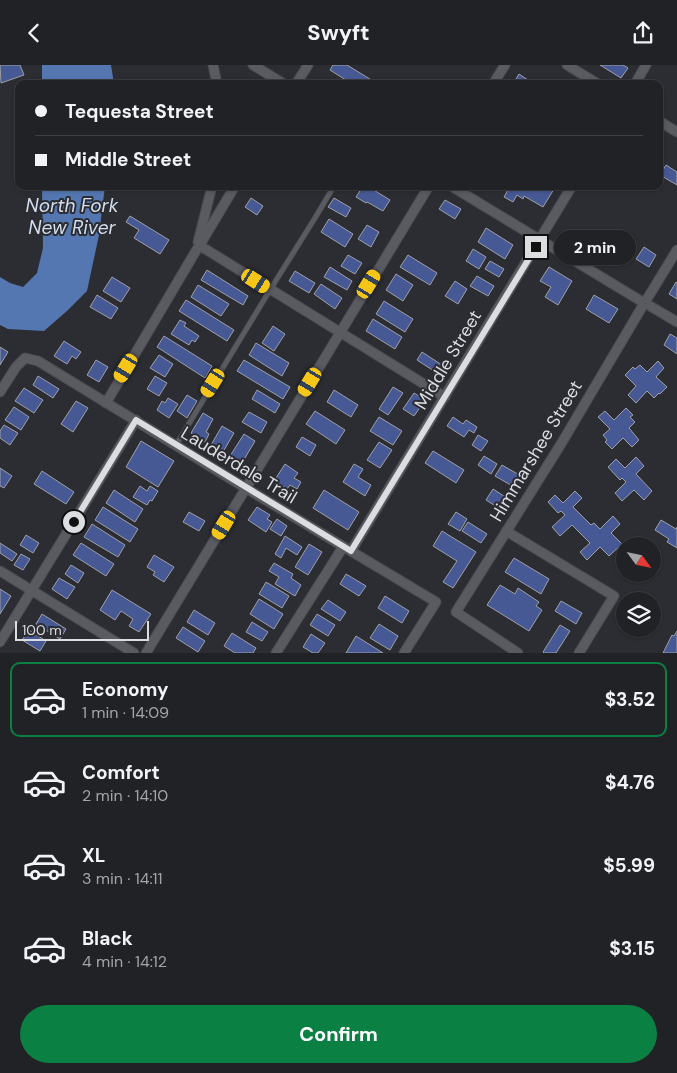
<!DOCTYPE html>
<meta charset="utf-8">
<style>
body{margin:0;font-family:"DM Sans",sans-serif;background:#282a2e;color:#f1f3f6;height:100vh;display:flex;flex-direction:column;font-size:19px;white-space:nowrap}
*{box-sizing:border-box;margin:0}
p{font-size:16px;color:#a2a4a7}
.icon{flex:none;width:28px;height:28px;fill:none;stroke:currentColor;stroke-width:2;stroke-linecap:round;stroke-linejoin:round}
.map{position:relative;height:588px;overflow:hidden}
.details{display:flex;flex-direction:column;background:#202226;flex:1}
.details>*{flex:none}
.guide{position:absolute;left:15px;top:15px;width:648px;height:110px;border-radius:10px;box-shadow:0 1px 4px #0004,0 0 0 1px #3d3f43;display:grid;align-content:center;height:110px;padding:0 20px;background:#202226}
.needle{width:32px;rotate:123deg}
.tools{position:absolute;left:616px;top:472px;display:grid;gap:10px}
.tools a{display:grid;place-items:center;width:45px;height:45px;border-radius:50%;background:#202226;box-shadow:0 1px 4px #0004,0 0 0 1px #3d3f43;font-size:25px}
.scale{position:absolute;left:15px;bottom:12px;width:134px;box-sizing:border-box;padding-left:5px;border:2px solid #dbdde0;border-top:0;font-size:14px;line-height:18px;white-space:nowrap;color:#dbdde0;-webkit-text-stroke:4px #2b2d32;paint-order:stroke}
.end{position:absolute;width:22px;height:22px;margin:-11px;border:6px solid #dbdde0;background:#111;box-shadow:0 0 0 2px #111}
.from{border-radius:50%}
.bubble{position:absolute;height:35px;border-radius:18px;background:#202226;box-shadow:0 1px 4px #0004,0 0 0 1px #3d3f43;font-size:16px;font-weight:700;line-height:35px;text-align:center}
.car{position:absolute;width:15px;height:30px;margin:-15px -8px;border-radius:6px;box-shadow:0 0 4px 1px #0007;background:linear-gradient(#f5c518 24%,#345 0 40%,#f5c518 0 76%,#345 0 86%,#f5c518 0)}
.guide b{display:flex;align-items:center;gap:18px;height:48px;font-size:19px}
.guide b+b{border-top:1px solid #3d3f43}
.guide i{width:12px;height:12px;background:#f1f3f6}
ul{padding:9px 0 0;list-style:none}
li{display:flex;align-items:center;gap:15px;height:75px;margin:0 10px 8px;padding:0 10px;border:2px solid transparent;border-radius:10px}
li div{flex:1}
li b{display:block;font-size:19px}
li em{font-style:normal;font-weight:700}
li.selected{border-color:#0b8043}
li>.icon{width:45px;height:45px;stroke-width:1.5}
.action{display:flex;gap:10px;margin-top:auto;padding:10px 20px}
.action a{flex:1;height:58px;border-radius:30px;background:#0b8043;color:#fff;font-size:20px;font-weight:700;line-height:58px;text-align:center}
header{display:flex;justify-content:space-between;align-items:center;height:65px;padding:0 20px;background:#202226;font-size:22px;font-weight:700}
.map>svg:first-child{display:block}
.water{fill:#5477b1}
.building{fill:#475995;stroke:#9ea0a6}
.lines{fill:none;stroke-linecap:round;stroke-linejoin:round}
.service-casing{stroke:#484a4d;stroke-width:6}
.minor-casing{stroke:#484a4d;stroke-width:11}
.service{stroke:#595b61;stroke-width:4.5}
.minor{stroke:#595b61;stroke-width:9}
.route{stroke:#dbdde0;stroke-width:6}
.labels{text-anchor:middle;dominant-baseline:central;stroke-width:4;stroke-linejoin:round;paint-order:stroke}
.street-label{font-size:18px;fill:#dbdde0;stroke:#2b2d32}
.water-label{font-size:19px;font-style:italic;fill:#d3ddee;stroke:#2b2d32}
</style>
<header><svg class="icon" aria-label="back" viewBox="0 0 24 24"><path d="M15 5l-7 7 7 7"/></svg>Swyft<svg class="icon" aria-label="share" viewBox="0 0 24 24"><path d="M12 15V3M7 8l5-5 5 5M5 13v7h14v-7"/></svg></header>
<div class="map">
<svg width="677" height="588" viewBox="0 0 677 588">
<rect width="100%" height="100%" fill="#2b2d32"/>
<g class="water">
<polygon points="42,0 111,0 114,19 42,19"/>
<polygon points="42,121 105,121 99,170 87,226 68,245 44,266 8,264 0,260 0,212 10,218 23,222 37,208 43,183"/>
</g>
<g class="building">
<polygon points="0,0 20,0 24,10 1,18"/>
<polygon points="333,0 347,0 378,19 352,19 330,5"/>
<polygon points="600,0 623,0 628,3 621,13"/>
<polygon points="519,9 534,19 513,19"/>
<polygon points="666,100 677,107 677,120 660,110"/>
<polygon points="363,121 373,121 372,124 390,135 383,146 367,137 366,138 356,132"/>
<polygon points="510,121 550,121 554,124 543,142 524,131 523,134 517,130 513,137 504,132"/>
<polygon points="251,133 263,141 257,150 245,142"/>
<polygon points="334,133 351,143 346,152 328,142"/>
<polygon points="445,135 461,144 455,154 439,144"/>
<polygon points="130,151 169,175 160,189 134,173 139,165 126,157"/>
<polygon points="329,154 353,169 345,182 321,167"/>
<polygon points="367,160 379,167 371,182 358,174"/>
<polygon points="486,163 513,180 505,194 478,177"/>
<polygon points="644,182 656,190 649,202 636,194"/>
<polygon points="473,184 486,192 479,204 466,196"/>
<polygon points="348,190 362,198 355,209 341,201"/>
<polygon points="408,190 437,208 430,220 400,202"/>
<polygon points="490,196 504,204 499,212 485,204"/>
<polygon points="330,202 352,216 347,225 324,212"/>
<polygon points="549,202 572,216 558,240 545,232 551,222 540,216"/>
<polygon points="207,205 248,231 243,240 201,215"/>
<polygon points="295,206 315,218 309,228 289,216"/>
<polygon points="396,209 413,220 403,236 386,225"/>
<polygon points="477,211 494,221 488,231 470,221"/>
<polygon points="112,212 130,223 121,237 103,226"/>
<polygon points="455,216 467,224 458,239 445,231"/>
<polygon points="676,217 677,218 677,234 669,229"/>
<polygon points="321,219 342,233 335,244 314,229"/>
<polygon points="198,220 229,239 221,251 191,232"/>
<polygon points="97,230 118,243 111,254 90,242"/>
<polygon points="594,230 618,244 609,258 586,244"/>
<polygon points="186,235 234,265 227,276 179,246"/>
<polygon points="384,236 413,254 405,267 376,249"/>
<polygon points="373,254 402,272 395,284 366,266"/>
<polygon points="180,255 186,258 184,261 199,271 195,277 192,275 189,280 171,269"/>
<polygon points="273,261 285,269 274,286 262,278"/>
<polygon points="670,269 677,273 677,289 664,280"/>
<polygon points="164,271 212,301 205,313 157,282"/>
<polygon points="64,276 81,287 76,294 72,291 67,299 54,291"/>
<polygon points="256,278 289,298 282,311 249,290"/>
<polygon points="0,282 8,287 0,300"/>
<polygon points="422,287 445,302 440,310 417,295"/>
<polygon points="159,290 173,299 165,312 150,303"/>
<polygon points="96,295 108,302 99,317 87,310"/>
<polygon points="244,295 290,322 283,334 237,306"/>
<polygon points="658,296 664,303 656,312 667,322 660,329 659,328 654,333 647,326 636,338 628,330 636,321 625,310 633,302 635,304 640,300 647,307"/>
<polygon points="38,311 59,324 53,333 33,320"/>
<polygon points="155,311 167,318 159,331 147,324"/>
<polygon points="393,322 403,328 388,350 379,344"/>
<polygon points="24,323 43,335 34,348 15,336"/>
<polygon points="257,325 280,339 275,348 252,334"/>
<polygon points="334,325 358,340 351,352 327,337"/>
<polygon points="414,328 425,335 414,351 403,344"/>
<polygon points="187,330 197,336 187,353 177,346"/>
<polygon points="168,333 178,339 169,353 157,345 162,336 165,338"/>
<polygon points="76,336 88,343 73,367 61,359"/>
<polygon points="14,342 29,352 21,365 5,355"/>
<polygon points="626,343 633,350 630,352 635,357 629,363 639,375 632,382 623,373 612,384 605,377 607,375 603,370 610,364 598,352 605,346 614,355"/>
<polygon points="315,346 345,365 336,379 306,359"/>
<polygon points="249,347 267,357 261,368 242,357"/>
<polygon points="203,348 213,354 206,367 209,369 205,377 191,368"/>
<polygon points="379,352 402,366 393,380 370,366"/>
<polygon points="453,352 463,359 466,355 477,362 474,368 469,365 464,372 447,361"/>
<polygon points="4,360 18,368 10,380 0,373 0,366"/>
<polygon points="222,361 234,368 223,387 211,380"/>
<polygon points="244,369 255,376 242,398 230,391"/>
<polygon points="478,370 488,376 481,386 472,380"/>
<polygon points="302,372 316,380 310,391 296,382"/>
<polygon points="141,376 174,396 158,422 126,402"/>
<polygon points="379,377 392,385 380,403 367,395"/>
<polygon points="433,386 464,405 456,418 425,398"/>
<polygon points="484,391 497,399 491,409 478,400"/>
<polygon points="636,392 644,401 636,409 652,426 644,435 634,425 622,436 615,428 626,417 622,413 620,415 608,402 616,394 625,403"/>
<polygon points="285,399 298,408 294,413 301,417 297,424 290,420 287,424 274,416"/>
<polygon points="354,399 363,404 358,412 371,420 365,431 343,417"/>
<polygon points="502,400 521,411 514,422 495,411"/>
<polygon points="0,403 12,411 4,423 0,421"/>
<polygon points="42,406 74,427 66,439 34,419"/>
<polygon points="140,421 147,426 150,421 158,426 152,436 150,435 147,440 133,432"/>
<polygon points="493,424 507,433 500,444 486,435"/>
<polygon points="114,425 143,444 135,457 106,438"/>
<polygon points="324,425 359,447 348,465 313,443"/>
<polygon points="575,426 582,433 573,442 591,460 594,458 600,464 613,451 620,459 611,468 622,479 609,491 600,482 587,495 580,487 590,478 572,460 560,471 552,462 565,450 561,446 558,448 548,437 555,430 563,438"/>
<polygon points="103,442 138,464 130,477 95,455"/>
<polygon points="257,442 270,450 267,454 272,457 266,467 248,455"/>
<polygon points="189,447 205,456 199,466 183,457"/>
<polygon points="456,447 467,454 460,466 448,459"/>
<polygon points="277,454 287,461 281,471 270,464"/>
<polygon points="661,455 676,464 677,462 677,483 667,477 669,474 655,465"/>
<polygon points="468,457 487,469 481,478 462,466"/>
<polygon points="92,459 125,480 118,492 84,472"/>
<polygon points="442,466 476,487 453,523 443,517 457,496 433,481"/>
<polygon points="26,470 39,478 33,488 20,480"/>
<polygon points="285,471 302,482 297,490 286,483 281,493 275,489"/>
<polygon points="0,478 17,489 12,496 0,488"/>
<polygon points="81,478 114,499 106,511 73,490"/>
<polygon points="309,479 322,487 308,510 295,502"/>
<polygon points="21,489 30,494 23,505 14,500"/>
<polygon points="154,490 174,502 164,517 153,510 155,507 147,502"/>
<polygon points="514,493 549,514 541,529 505,507"/>
<polygon points="274,498 293,509 291,513 301,520 295,531 275,519 279,512 269,506"/>
<polygon points="71,500 84,508 78,518 65,509"/>
<polygon points="346,509 366,521 359,531 340,519"/>
<polygon points="59,513 75,522 67,534 52,524"/>
<polygon points="266,517 289,531 282,543 259,529"/>
<polygon points="500,520 515,529 518,523 539,537 536,541 542,545 529,566 487,540"/>
<polygon points="0,524 11,531 0,549"/>
<polygon points="112,525 151,549 139,567 129,561 133,554 121,546 115,555 100,545"/>
<polygon points="385,531 409,546 402,558 378,543"/>
<polygon points="259,534 283,549 274,564 250,549"/>
<polygon points="328,535 346,547 340,556 321,544"/>
<polygon points="561,536 582,548 576,559 555,546"/>
<polygon points="194,545 215,558 208,570 187,557"/>
<polygon points="42,549 66,564 60,574 36,559"/>
<polygon points="317,549 335,560 328,571 310,560"/>
<polygon points="252,557 268,567 262,576 246,567"/>
<polygon points="379,559 398,571 390,585 370,573"/>
<polygon points="560,560 570,566 556,588 544,588 543,587"/>
<polygon points="183,562 205,576 198,587 176,573"/>
<polygon points="29,565 46,576 40,586 22,575"/>
<polygon points="677,566 677,588 663,588 672,570 674,571"/>
<polygon points="232,568 256,583 253,588 235,588 224,581"/>
<polygon points="311,569 325,578 318,588 313,588 303,582"/>
<polygon points="356,571 383,588 346,588"/>
</g>
<g class="lines">
<g class="service-casing">
<polyline id="service" points="176,380 270,225 315,153 334,121"/>
</g>
<g class="minor-casing">
<g id="minor">
<polyline points="213,0 217,19"/>
<polyline points="253,0 284,19"/>
<polyline points="567,0 598,19"/>
<polyline points="296,19 308,0"/>
<polyline points="493,19 505,0"/>
<polyline points="635,19 646,0"/>
<polyline points="659,56 677,67"/>
<polyline points="451,121 641,236"/>
<polyline points="198,177 212,121"/>
<polyline points="201,178 235,121"/>
<polyline points="202,182 445,332"/>
<polyline points="647,234 677,185"/>
<polyline points="650,241 677,257"/>
<polyline points="0,327 16,302 25,293 38,296 239,419 436,537 404,588"/>
<polyline points="106,338 197,184"/>
<polyline points="506,466 614,531 579,588"/>
<polyline points="351,486 572,121"/>
<polyline points="0,506 134,588"/>
<polyline points="0,577 136,355"/>
<polyline points="146,588 429,121"/>
<polyline points="276,588 343,482"/>
<polyline points="518,588 456,547 561,379 642,242"/>
</g>
</g>
<use href="#service" class="service"/>
<use href="#minor" class="minor"/>
</g>
<g class="lines">
<polyline class="route" points="74,457 136,355 351,486 536,182"/>
</g>
<g class="labels">
<g class="street-label">
<text transform="translate(448 295) rotate(-59)">Middle Street</text>
<text transform="translate(536 386) rotate(-59)">Himmarshee Street</text>
<text transform="translate(239 400) rotate(31)">Lauderdale Trail</text>
</g>
<g class="water-label">
<text x="72" y="140">North Fork<tspan x="72" dy="22">New River</tspan></text>
</g>
</g>
</svg>
<div class="tools">
<a><svg class="needle" viewBox="-14 -14 28 28"><path d="M0-13l5 13h-10z" fill="#e53935"/><path d="M0 13l5-13h-10z" fill="#a2a4a7"/></svg></a>
<a><svg class="icon" aria-label="layers" viewBox="0 0 24 24"><path d="M12 4l9 5-9 5-9-5zM3 14l9 5 9-5"/></svg></a>
</div>
<div class="scale">100 m</div>
<i class="end from" style="left:74px;top:457px"></i>
<i class="end" style="left:536px;top:182px"></i>
<div class="bubble" style="left:554px;top:165px;width:82px">2 min</div>
<i class="car" style="left:256px;top:216px;rotate:122deg"></i>
<i class="car" style="left:369px;top:219px;rotate:31deg"></i>
<i class="car" style="left:126px;top:303px;rotate:211deg"></i>
<i class="car" style="left:310px;top:317px;rotate:211deg"></i>
<i class="car" style="left:213px;top:318px;rotate:212deg"></i>
<i class="car" style="left:224px;top:460px;rotate:211deg"></i>
<div class="guide">
<b><i class="from"></i>Tequesta Street</b>
<b><i></i>Middle Street</b>
</div>
</div>
<section class="details">
<ul>
<li class="selected"><svg class="icon" aria-label="car" viewBox="0 0 24 24"><path d="M5 17H2v-5l4-1 3-4h7l3 4 3 1v5h-3M9 17h6M6 11h13"/><circle cx="7" cy="17" r="2"/><circle cx="17" cy="17" r="2"/></svg><div><b>Economy</b><p>1 min · 14:09</p></div><em>$3.52</em></li>
<li><svg class="icon" aria-label="car" viewBox="0 0 24 24"><path d="M5 17H2v-5l4-1 3-4h7l3 4 3 1v5h-3M9 17h6M6 11h13"/><circle cx="7" cy="17" r="2"/><circle cx="17" cy="17" r="2"/></svg><div><b>Comfort</b><p>2 min · 14:10</p></div><em>$4.76</em></li>
<li><svg class="icon" aria-label="car" viewBox="0 0 24 24"><path d="M5 17H2v-5l4-1 3-4h7l3 4 3 1v5h-3M9 17h6M6 11h13"/><circle cx="7" cy="17" r="2"/><circle cx="17" cy="17" r="2"/></svg><div><b>XL</b><p>3 min · 14:11</p></div><em>$5.99</em></li>
<li><svg class="icon" aria-label="car" viewBox="0 0 24 24"><path d="M5 17H2v-5l4-1 3-4h7l3 4 3 1v5h-3M9 17h6M6 11h13"/><circle cx="7" cy="17" r="2"/><circle cx="17" cy="17" r="2"/></svg><div><b>Black</b><p>4 min · 14:12</p></div><em>$3.15</em></li>
</ul>
<div class="action"><a>Confirm</a></div>
</section>
